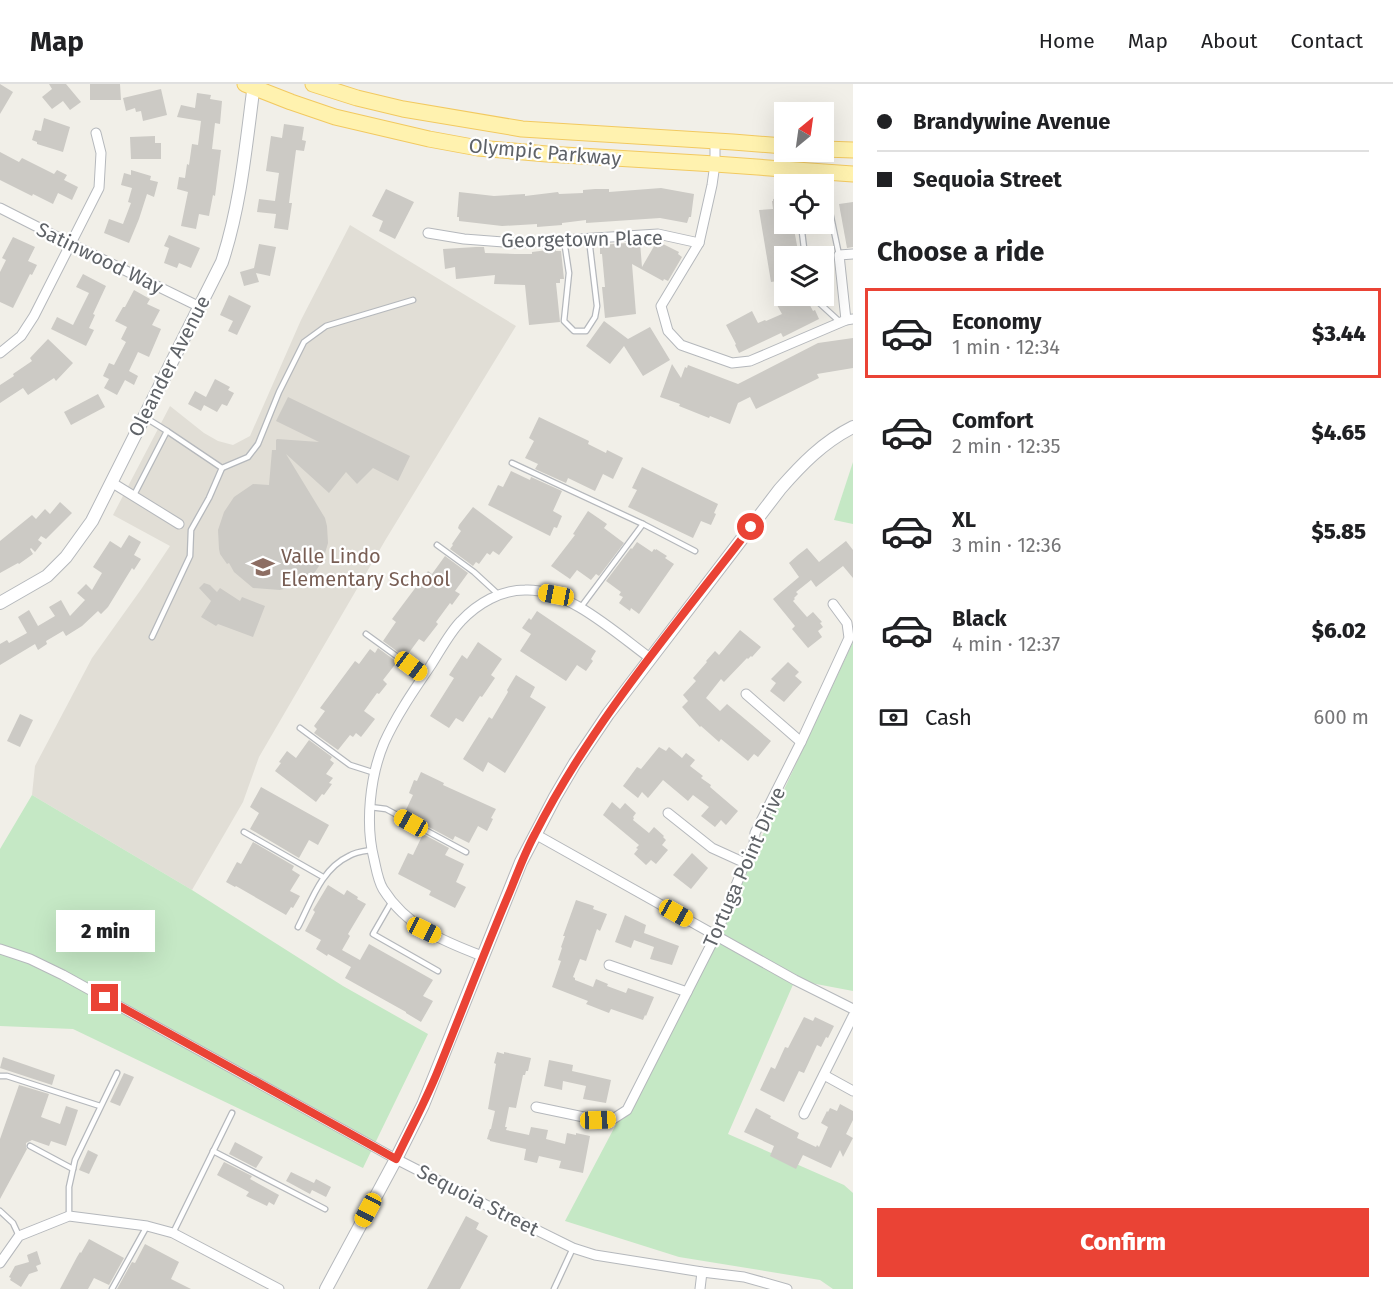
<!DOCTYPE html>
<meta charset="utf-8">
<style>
body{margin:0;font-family:"Fira Sans",sans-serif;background:#f2f2f2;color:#202124;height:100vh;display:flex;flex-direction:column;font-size:22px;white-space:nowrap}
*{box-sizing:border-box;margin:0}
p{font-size:20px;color:#757577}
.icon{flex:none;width:33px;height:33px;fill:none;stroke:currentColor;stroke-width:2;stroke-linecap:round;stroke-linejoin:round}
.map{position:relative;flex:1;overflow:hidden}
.sheet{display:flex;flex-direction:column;background:#fff;width:540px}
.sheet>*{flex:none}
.banner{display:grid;align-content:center;height:132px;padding:0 24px;background:#fff}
.needle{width:39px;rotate:29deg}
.fabs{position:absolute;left:774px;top:18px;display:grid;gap:12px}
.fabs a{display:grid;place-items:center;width:60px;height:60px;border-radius:0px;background:#fff;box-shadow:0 6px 24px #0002;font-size:30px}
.end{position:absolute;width:27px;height:27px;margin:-14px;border:8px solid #ea4335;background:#fff;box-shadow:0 0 0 3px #fff}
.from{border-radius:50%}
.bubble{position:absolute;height:42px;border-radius:0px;background:#fff;box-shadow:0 6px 24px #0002;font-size:20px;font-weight:800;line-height:42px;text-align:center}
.car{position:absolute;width:18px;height:36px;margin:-18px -9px;border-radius:8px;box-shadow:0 0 4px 2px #0007;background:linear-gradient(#f5c518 24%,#345 0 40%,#f5c518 0 76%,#345 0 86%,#f5c518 0)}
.banner b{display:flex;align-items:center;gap:21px;height:57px;font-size:22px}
.banner b+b{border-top:2px solid #e0e0e0}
.banner i{width:15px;height:15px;background:#202124}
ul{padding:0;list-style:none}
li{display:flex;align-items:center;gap:18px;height:90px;margin:0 12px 9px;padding:0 12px;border:3px solid transparent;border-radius:0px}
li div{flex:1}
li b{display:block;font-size:22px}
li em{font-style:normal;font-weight:800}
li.selected{border-color:#ea4335}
li>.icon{width:54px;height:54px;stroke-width:1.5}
h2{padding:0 24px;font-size:27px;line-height:72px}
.pay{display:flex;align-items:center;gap:15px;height:66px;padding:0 24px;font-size:22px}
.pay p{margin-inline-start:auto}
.action{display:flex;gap:12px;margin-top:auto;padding:12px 24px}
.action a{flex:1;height:69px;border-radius:0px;background:#ea4335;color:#fff;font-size:24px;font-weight:800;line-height:69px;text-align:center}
header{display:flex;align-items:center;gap:36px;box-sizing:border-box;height:84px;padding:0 30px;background:#fff;border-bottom:2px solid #e0e0e0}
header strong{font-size:28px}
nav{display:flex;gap:33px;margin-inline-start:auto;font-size:21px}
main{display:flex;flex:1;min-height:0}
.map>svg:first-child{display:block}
.education{fill:#e1ded6}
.green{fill:#c5e8c5}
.building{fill:#cccac5}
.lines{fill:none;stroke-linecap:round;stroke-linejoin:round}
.service-casing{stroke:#b5b8bc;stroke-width:7}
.minor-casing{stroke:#b5b8bc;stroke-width:11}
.tertiary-casing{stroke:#b5b8bc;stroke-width:14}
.primary-casing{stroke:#f2c960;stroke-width:17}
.service{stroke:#fff;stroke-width:4.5}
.minor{stroke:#fff;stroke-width:9}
.tertiary{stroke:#fff;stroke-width:12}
.primary{stroke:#fff2af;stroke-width:15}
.route{stroke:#ea4335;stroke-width:8}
.labels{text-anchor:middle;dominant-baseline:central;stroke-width:4.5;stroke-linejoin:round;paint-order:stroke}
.street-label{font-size:20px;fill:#5f6368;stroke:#fff}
.education-label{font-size:20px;fill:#785e54;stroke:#fff;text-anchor:start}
</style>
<header>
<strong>Map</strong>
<nav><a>Home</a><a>Map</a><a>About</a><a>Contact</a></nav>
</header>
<main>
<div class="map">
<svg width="853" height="1205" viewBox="0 0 853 1205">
<rect width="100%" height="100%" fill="#f1efe8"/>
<polygon class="education" points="350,141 516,242 386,455 259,673 243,718 192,806 32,711 35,682 92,574 142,504 170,462 113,431 170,322 204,349 218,357 233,361 250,352 301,236"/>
<g class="green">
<polygon points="853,378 853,440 834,436"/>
<polygon points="853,558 853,907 795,896 728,1050 844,1101 853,1109 853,1205 833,1205 820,1196 679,1173 565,1137 716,851"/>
<polygon points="32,711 192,806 343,902 428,950 363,1084 73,945 0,942 0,765"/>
</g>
<g class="building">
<polygon points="0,0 13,8 0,30"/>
<polygon points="49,0 66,0 81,18 70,26 63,17 52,25 42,13 52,5"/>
<polygon points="90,0 120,0 121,16 90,16"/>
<polygon points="161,5 167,31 143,37 141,27 136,28 135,24 126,27 123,14"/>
<polygon points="197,9 211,11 210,15 222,17 220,40 215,39 212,65 221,66 215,112 213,111 209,132 199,130 196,145 181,142 188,108 177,105 179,93 185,94 187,80 189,81 192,60 198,61 201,37 177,33 181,21 195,24"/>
<polygon points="44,34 70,43 63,68 37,60 37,58 32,56 35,46 41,47"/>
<polygon points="284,40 304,43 302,56 306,57 304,67 296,66 289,119 292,119 288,146 274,144 276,130 257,128 259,115 275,117 279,89 266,87 271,52 282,54"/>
<polygon points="155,52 155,59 161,59 161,75 131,75 130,53"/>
<polygon points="0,68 19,78 22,74 54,90 57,86 67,91 64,96 78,103 72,116 58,109 53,120 33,110 32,112 0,96"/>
<polygon points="131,86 151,92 150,96 158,98 154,113 147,110 139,135 129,159 104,149 109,135 123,140 131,119 128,118 132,104 121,101 124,89 131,91"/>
<polygon points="661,104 694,110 691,133 689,133 687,139 660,134 586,139 586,136 562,139 562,141 537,143 537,140 502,142 459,137 459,133 457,133 459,108 494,112 525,110 525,112 558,108 559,110 583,109 583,106 595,105 609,105 609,108"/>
<polygon points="386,105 414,118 395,155 379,147 383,137 372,132"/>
<polygon points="784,113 784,140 793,140 799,172 784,172 784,196 771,198 759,126 773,125 772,117 773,117 773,115"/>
<polygon points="853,118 853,163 847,164 839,120"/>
<polygon points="169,151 200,164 191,184 179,179 177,184 164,179 169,164 164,162"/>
<polygon points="13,153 35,163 28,177 37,181 32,191 30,190 13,224 0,218 0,188 6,176 2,174"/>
<polygon points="657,157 679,168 678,170 682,173 668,197 664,195 663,197 632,180 636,230 605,234 602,203 605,203 602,170 600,170 600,161 640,158 642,183"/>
<polygon points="259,160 276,163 270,192 256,189 259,198 244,202 240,188 254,184"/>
<polygon points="476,163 484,163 485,169 515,170 532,170 532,168 556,165 556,167 561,167 564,195 560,195 560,199 556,199 560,238 529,241 525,201 494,200 495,191 456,195 455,183 445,185 443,165"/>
<polygon points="83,190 106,202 93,230 95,231 89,244 94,246 86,262 51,245 57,233 73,241 89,209 76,203"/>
<polygon points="134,206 150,215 147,220 160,226 152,241 161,245 149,273 138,268 129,287 138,292 134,301 125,296 117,311 104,304 109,295 103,292 109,279 114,281 126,258 121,255 127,243 115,237 123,223 125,223"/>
<polygon points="229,211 251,222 237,251 228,247 233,237 220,231"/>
<polygon points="787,212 805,212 813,227 815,226 819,235 783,253 781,249 739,269 735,261 736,260 726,241 752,227 758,239 765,236 766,237 782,230 777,221 788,215"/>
<polygon points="604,237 628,255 650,243 670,276 643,292 624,262 610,280 586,262"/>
<polygon points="853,254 853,284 817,290 819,294 756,325 750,313 738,319 730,340 710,332 709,334 679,322 680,320 660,313 672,280 681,294 685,283 687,284 688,281 738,300 818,259"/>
<polygon points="48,255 73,279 56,297 54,294 28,311 23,304 0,319 0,301 14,292 13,290 32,277 30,274"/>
<polygon points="215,295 230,303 228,306 234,309 227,322 222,320 217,328 204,321 201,327 188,320 195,307 206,313"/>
<polygon points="98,310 105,323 71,341 64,328"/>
<polygon points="288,313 410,372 398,397 373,384 357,400 346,388 329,409 286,370 325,434 327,442 328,459 323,476 313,491 298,501 280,506 253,504 234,488 229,479 227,480 220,470 219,465 218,446 224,428 234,413 253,400 269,401 272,366 276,366 276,355 277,356 277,355 319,358 276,337"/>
<polygon points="539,333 589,357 588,360 606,369 607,366 623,374 613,395 603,390 595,407 568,394 566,399 535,385 538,380 525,374 534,357 529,354"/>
<polygon points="642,383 718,420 714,429 716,430 711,441 701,437 693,454 628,423 637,406 632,404"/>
<polygon points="511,387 530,396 531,393 562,407 553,427 562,432 557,444 554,443 550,452 488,421 498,401 503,403"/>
<polygon points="60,418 72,429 46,455 41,452 38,456 42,459 35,468 31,464 30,465 33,470 19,480 18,479 0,489 0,457 32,431 36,435 45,425 50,430"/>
<polygon points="473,423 513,453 499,471 493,467 490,471 487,469 479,480 476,478 473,482 450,465 453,461 452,460 461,447 458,444 459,441"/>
<polygon points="588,427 607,440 604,444 624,459 599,492 596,490 591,496 577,486 570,495 551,482 575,451 573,450"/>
<polygon points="129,451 141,458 134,471 141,475 134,486 132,484 108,523 101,530 98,527 82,542 66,552 63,547 46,557 47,560 38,566 35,560 0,581 0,560 7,556 9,559 27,549 18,533 29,526 38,542 55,532 49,523 61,516 70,532 85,516 77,509 86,500 92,506 102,489 93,483 110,457 121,464"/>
<polygon points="846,457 853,466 853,494 843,482 816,503 811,496 796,508 798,510 794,514 795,515 793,517 807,533 813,528 822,538 820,539 823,543 818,547 822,553 808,564 792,545 795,542 773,515 799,493 789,479 798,471 807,464 819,478"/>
<polygon points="637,458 652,468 654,465 656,466 656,465 667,472 665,474 674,480 639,530 631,524 630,527 619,519 623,513 619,511 621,508 606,497 631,464 632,465"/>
<polygon points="445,472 468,489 455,507 460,510 452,521 450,519 436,538 438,540 424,558 419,555 408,570 404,568 402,571 383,557 396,538 392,535 428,487 432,490"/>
<polygon points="204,499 210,501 217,508 220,504 240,517 242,513 265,522 253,553 218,540 216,542 201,533 211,517 199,504"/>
<polygon points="537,527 596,567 591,575 593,577 586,587 577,581 566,597 520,567 531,550 522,544 529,534 531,536"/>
<polygon points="740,546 761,563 752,573 751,572 748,575 747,574 724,598 721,595 706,614 720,627 727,620 771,657 758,673 754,670 748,677 721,655 719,658 701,642 700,643 682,623 688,617 683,611 696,597 693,594 707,578 706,577 715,567 719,571"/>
<polygon points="478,558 502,575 491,591 495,594 482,613 480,612 463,638 456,634 449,644 430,632 454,594 449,591 462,571 467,575"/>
<polygon points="378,564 397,578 383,596 387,600 379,610 377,609 364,627 375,635 361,653 356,649 353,653 350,651 338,666 314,649 317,645 314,642 325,627 320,624 355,577 359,580 370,565 375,569"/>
<polygon points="788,578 799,588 795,592 802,598 784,618 770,607 776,599 771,595"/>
<polygon points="516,591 535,603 530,613 546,623 505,689 488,678 483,688 463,675 489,633 492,635 508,608 507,606"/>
<polygon points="20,630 33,636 20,663 7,657"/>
<polygon points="309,656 332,673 330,676 334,679 326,690 333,694 329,699 332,700 324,711 322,710 316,718 275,687 281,679 279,678 287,667 296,674"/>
<polygon points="659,663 666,667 669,663 682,674 686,669 695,676 690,682 703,692 701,694 711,701 710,703 738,727 726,741 721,736 715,743 701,732 709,723 693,711 688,717 663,696 648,714 642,708 638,714 623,702 637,683 641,685"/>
<polygon points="421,688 444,699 443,701 496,725 491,734 493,735 487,747 478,742 469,759 455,752 453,756 427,742 428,739 405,728 413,711 409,709 414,696 417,697"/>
<polygon points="261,703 329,741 318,761 309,756 299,774 250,745 259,729 250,723"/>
<polygon points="612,718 620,725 625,719 636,729 633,733 634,734 633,736 649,749 654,743 664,752 663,753 666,756 662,761 668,766 656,780 651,776 646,781 634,770 638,765 636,764 639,761 603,731"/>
<polygon points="423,750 449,764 445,771 464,780 456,798 466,803 455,824 429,811 431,807 398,790 408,769 413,771"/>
<polygon points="253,758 294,782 292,786 300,791 290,807 300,812 293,824 291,823 286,831 236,802 235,803 226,798 237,778 241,780"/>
<polygon points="692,769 708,784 691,805 673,791"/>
<polygon points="328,801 344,811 347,806 358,813 357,815 366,820 348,850 350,852 342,866 360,876 369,860 433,896 423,912 433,917 421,938 406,929 406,928 345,894 351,883 328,870 327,872 316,865 321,856 305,847 315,828 313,826"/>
<polygon points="576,816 594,822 593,825 607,830 600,847 597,845 586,877 580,875 573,893 575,894 575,896 593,903 596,895 608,900 607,902 626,909 628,904 654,913 646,932 645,931 643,936 611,925 609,929 586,920 588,917 552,903 561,877 558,876 562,864 561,863 565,852 563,852"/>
<polygon points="625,831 646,841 644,849 679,862 672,881 650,875 654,863 634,856 631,864 615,858"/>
<polygon points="804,933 813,937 815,933 834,942 828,954 826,953 821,963 817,961 804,989 799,987 784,1018 760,1006 771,983 775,985 785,963 788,964"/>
<polygon points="497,968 504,970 504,968 531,974 528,987 526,987 525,991 523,991 516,1024 509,1023 505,1043 507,1043 506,1046 529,1051 531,1043 548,1046 546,1055 565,1060 567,1049 576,1051 576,1049 590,1052 583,1089 559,1084 561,1077 539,1072 537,1079 524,1076 526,1065 490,1057 490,1056 487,1055 490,1045 491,1045 495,1027 488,1025 496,980 494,979"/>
<polygon points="3,973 55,991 52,1001 0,984"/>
<polygon points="549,976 573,981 572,987 611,996 606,1019 583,1015 586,1002 563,997 562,1006 544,1002"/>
<polygon points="124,989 134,993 120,1022 110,1018"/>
<polygon points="19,1001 49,1010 41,1033 60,1040 66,1022 78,1026 66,1062 51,1057 49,1062 32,1056 26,1059 26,1063 27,1065 0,1115 0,1055"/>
<polygon points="840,1020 853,1027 853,1036 846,1050 853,1054 843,1073 840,1066 831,1084 803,1071 796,1085 770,1072 774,1062 744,1048 756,1024 771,1032 770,1034 799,1049 797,1054 816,1063 817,1061 819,1063 828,1043 821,1039 827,1027 828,1028 830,1024 837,1027"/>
<polygon points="235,1058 263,1073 256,1084 229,1070"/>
<polygon points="88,1066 98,1071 89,1090 79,1086"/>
<polygon points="224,1078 252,1092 250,1095 279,1111 274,1121 269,1118 267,1122 246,1112 249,1108 217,1091"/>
<polygon points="291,1088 314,1099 316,1095 331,1103 326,1113 312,1106 310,1110 286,1097"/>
<polygon points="466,1132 479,1139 476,1145 488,1152 460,1205 427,1205"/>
<polygon points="89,1155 124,1174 109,1201 94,1194 88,1205 60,1205 77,1173 80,1168 81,1169"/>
<polygon points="145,1160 179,1178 171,1195 191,1205 117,1205 132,1178 135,1179"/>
<polygon points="37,1167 41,1180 36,1182 38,1187 29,1190 21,1203 10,1196 11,1194 9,1193 15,1182 29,1178 27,1171"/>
</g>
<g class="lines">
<g class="service-casing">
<g id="service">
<polyline points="824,128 830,128 839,171"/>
<polyline points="801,140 805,172"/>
<polyline points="564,156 569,189 564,237 574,247 586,247 595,233 597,222 589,155"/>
<polyline points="815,212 817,217 840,238"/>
<polyline points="146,334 167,347 222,384 209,414 191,446 190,472 152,553"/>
<polyline points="512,379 643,440 695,467"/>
<polyline points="222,384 248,373 258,360 279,308 304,258 326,242 413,216"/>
<polyline points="134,411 167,347"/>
<polyline points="437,461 474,488 499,511"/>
<polyline points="581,523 643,440"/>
<polyline points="366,550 424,592"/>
<polyline points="300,644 350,681 375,689"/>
<polyline points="370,723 386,725 466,768"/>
<polyline points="244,748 323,793"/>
<polyline points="392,817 373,850 438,887"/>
<path d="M298 843C311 818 321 785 349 772 355 768 364 767 371 766"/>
<polyline points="0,992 7,992 100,1022"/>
<polyline points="30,1062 73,1085"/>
<polyline points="213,1067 325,1125"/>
<polyline points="0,1127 13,1139 19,1152"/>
<polyline points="69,1132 69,1103 75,1076 117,989"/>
<polyline points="173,1149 232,1029"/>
<polyline points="112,1205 147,1142"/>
<polyline points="554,1205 573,1164"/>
</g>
</g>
<g class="minor-casing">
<g id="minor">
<polyline points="715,57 715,80 712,101 699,159 661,222 668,247 681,261 732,279 750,277 846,236 853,235"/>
<polyline points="0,124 71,160 200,223"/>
<polyline points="428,149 464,155 516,159 658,150 699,159"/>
<polyline points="846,236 839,171 853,170"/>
<polyline points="0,269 21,252 34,232 99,104 101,69 96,49"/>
<polyline points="111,398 179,440"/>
<polyline points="746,610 801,658"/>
<polyline points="668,729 712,764 745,779"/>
<polyline points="535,750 795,896 853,925"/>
<polyline points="0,865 30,875 63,891 396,1075 490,1123 573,1164 595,1171 702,1188 744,1193 787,1205"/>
<path d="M482 872C443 857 407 843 383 805 378 797 376 784 374 775 365 740 370 692 384 659 396 632 414 606 431 581 440 567 450 548 461 537 478 519 501 506 525 506 567 504 617 550 650 574"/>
<polyline points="609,881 687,908"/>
<polyline points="824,991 853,1007"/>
<polyline points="536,1023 598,1036 613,1035 627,1026 716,851 745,779 754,760 755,749 801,658 849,554 847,539 833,520"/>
<polyline points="804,1030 853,932"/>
<polyline points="0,1179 19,1152 69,1132 147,1142 173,1149 279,1205"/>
<polyline points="700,1205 702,1188"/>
</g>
</g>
<g class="tertiary-casing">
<g id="tertiary">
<path d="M0 519 47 492 66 473 92 437 222 178C241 120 246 60 254 0"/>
<path d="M326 1205 396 1075 423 1021 521 778 555 713 575 679 608 630 780 405C801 381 823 358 853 343"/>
</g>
</g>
<g class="primary-casing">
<g id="primary">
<polyline points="245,0 291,18 335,33 429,55 478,64 547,70 715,80 853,90"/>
<polyline points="313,0 357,14 403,25 522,45 733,58 784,62"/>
<polyline points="824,65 853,66"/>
</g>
</g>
<use href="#service" class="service"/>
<use href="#minor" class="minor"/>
<use href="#tertiary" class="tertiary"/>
<use href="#primary" class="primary"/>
</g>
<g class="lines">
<path class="route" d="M105 914 396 1075C410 1046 425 1018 437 989 461 930 483 871 508 812 517 791 524 770 535 750 592 638 675 542 751 443"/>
</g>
<defs>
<g id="school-bare" transform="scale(1.8)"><path d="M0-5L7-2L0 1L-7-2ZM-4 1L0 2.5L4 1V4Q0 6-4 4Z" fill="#8d6e63" stroke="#fff" stroke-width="2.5" paint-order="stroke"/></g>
</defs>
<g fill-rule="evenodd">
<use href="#school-bare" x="263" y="483"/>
</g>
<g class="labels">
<g class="street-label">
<text transform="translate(545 68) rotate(5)">Olympic Parkway</text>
<text transform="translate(582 155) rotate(-1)">Georgetown Place</text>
<text transform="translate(100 174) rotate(26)">Satinwood Way</text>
<text transform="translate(169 282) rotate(-63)">Oleander Avenue</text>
<text transform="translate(744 783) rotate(-66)">Tortuga Point Drive</text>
<text transform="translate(478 1116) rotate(27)">Sequoia Street</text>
</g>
<g class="education-label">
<text x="281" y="472">Valle Lindo<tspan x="281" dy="23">Elementary School</tspan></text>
</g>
</g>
</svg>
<div class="fabs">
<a><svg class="needle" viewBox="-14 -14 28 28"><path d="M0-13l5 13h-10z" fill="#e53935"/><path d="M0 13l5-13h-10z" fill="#757577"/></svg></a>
<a><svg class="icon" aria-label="locate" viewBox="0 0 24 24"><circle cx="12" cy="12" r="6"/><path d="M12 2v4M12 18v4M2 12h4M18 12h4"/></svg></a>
<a><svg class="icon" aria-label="layers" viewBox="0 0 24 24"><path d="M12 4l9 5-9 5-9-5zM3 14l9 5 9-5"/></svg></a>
</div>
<i class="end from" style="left:751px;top:443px"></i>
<i class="end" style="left:105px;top:914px"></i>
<div class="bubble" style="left:56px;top:826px;width:99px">2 min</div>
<i class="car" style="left:556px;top:511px;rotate:281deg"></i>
<i class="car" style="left:411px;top:582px;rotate:127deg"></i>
<i class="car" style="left:411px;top:739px;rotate:299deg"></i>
<i class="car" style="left:676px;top:829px;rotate:119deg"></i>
<i class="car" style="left:424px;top:846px;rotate:116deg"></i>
<i class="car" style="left:598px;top:1036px;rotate:88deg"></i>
<i class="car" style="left:368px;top:1126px;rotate:208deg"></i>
</div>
<section class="sheet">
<div class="banner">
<b><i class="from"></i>Brandywine Avenue</b>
<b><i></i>Sequoia Street</b>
</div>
<h2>Choose a ride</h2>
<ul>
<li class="selected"><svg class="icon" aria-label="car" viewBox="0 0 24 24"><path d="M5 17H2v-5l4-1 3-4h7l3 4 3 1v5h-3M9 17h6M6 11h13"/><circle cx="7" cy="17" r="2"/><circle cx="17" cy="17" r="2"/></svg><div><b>Economy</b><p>1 min · 12:34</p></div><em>$3.44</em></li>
<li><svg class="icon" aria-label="car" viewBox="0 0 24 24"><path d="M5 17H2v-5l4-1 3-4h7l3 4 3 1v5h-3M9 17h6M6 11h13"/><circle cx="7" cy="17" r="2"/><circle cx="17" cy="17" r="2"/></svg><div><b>Comfort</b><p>2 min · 12:35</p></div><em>$4.65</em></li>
<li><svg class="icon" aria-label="car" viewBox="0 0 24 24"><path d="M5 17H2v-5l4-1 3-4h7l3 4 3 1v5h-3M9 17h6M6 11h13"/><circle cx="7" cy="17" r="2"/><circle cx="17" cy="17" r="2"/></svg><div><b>XL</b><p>3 min · 12:36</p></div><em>$5.85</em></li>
<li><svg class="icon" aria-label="car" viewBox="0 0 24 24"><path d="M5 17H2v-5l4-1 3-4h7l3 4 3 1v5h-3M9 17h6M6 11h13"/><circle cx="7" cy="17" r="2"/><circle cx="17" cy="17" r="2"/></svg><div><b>Black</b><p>4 min · 12:37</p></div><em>$6.02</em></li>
</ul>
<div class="pay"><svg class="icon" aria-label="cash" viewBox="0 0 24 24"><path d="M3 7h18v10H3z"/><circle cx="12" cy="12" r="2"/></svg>Cash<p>600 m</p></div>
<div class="action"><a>Confirm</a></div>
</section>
</main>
